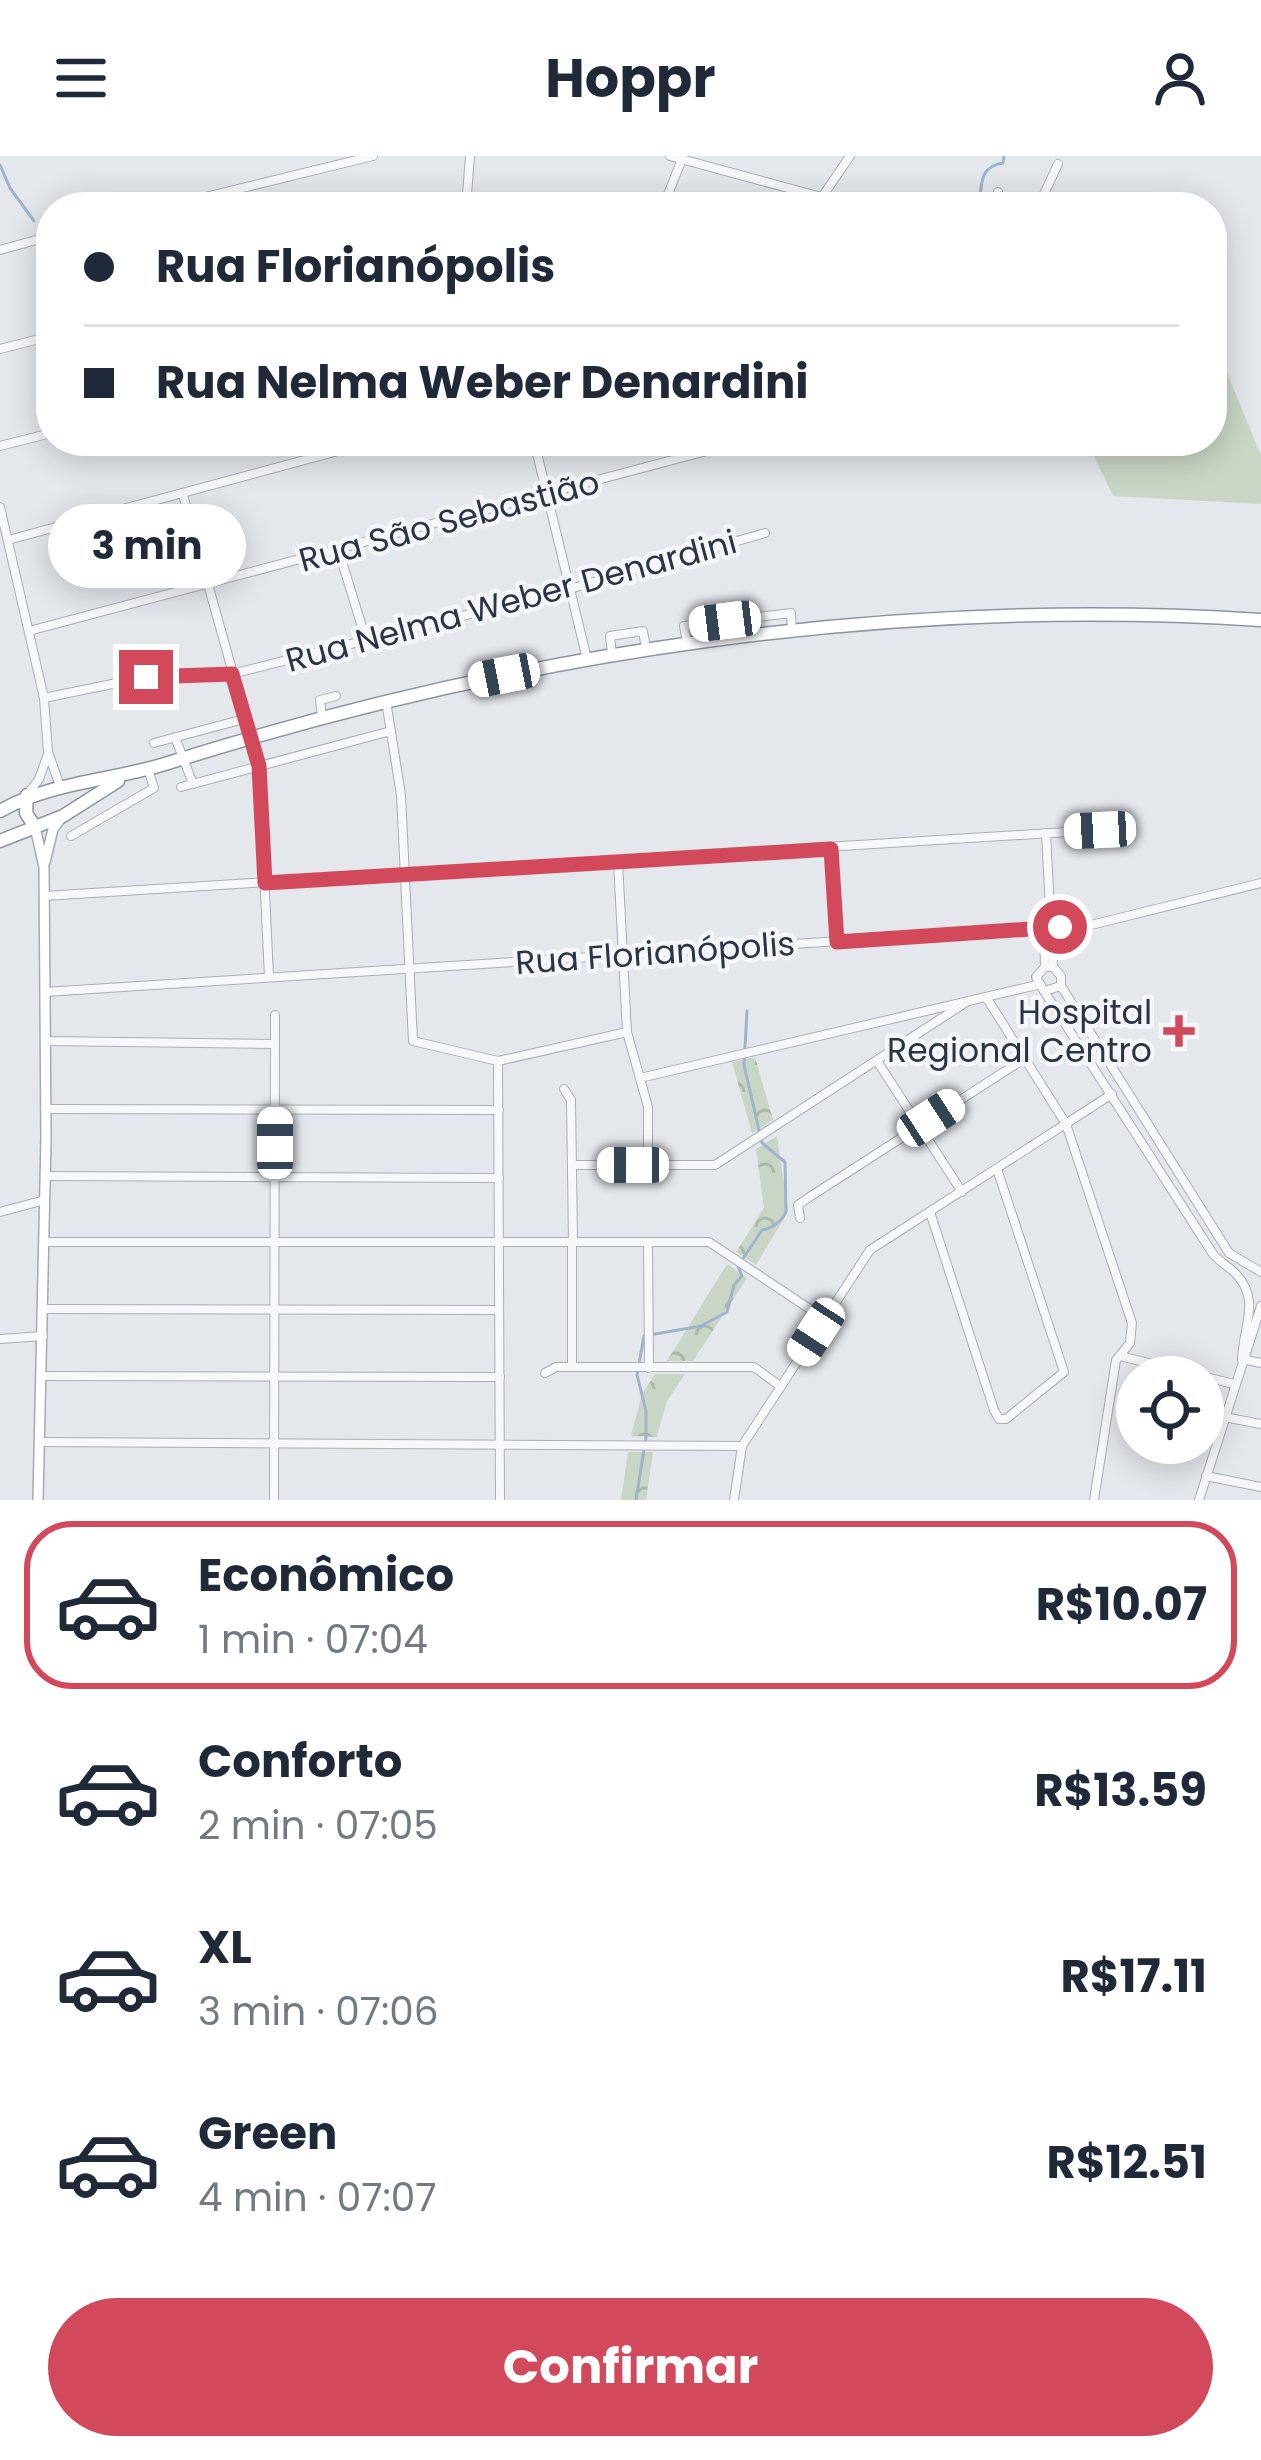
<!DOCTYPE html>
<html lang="pt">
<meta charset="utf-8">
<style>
body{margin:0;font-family:Poppins,sans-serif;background:#f2f2f3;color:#1f2937;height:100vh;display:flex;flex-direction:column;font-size:45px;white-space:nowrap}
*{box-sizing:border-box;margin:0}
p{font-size:39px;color:#747a83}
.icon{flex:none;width:66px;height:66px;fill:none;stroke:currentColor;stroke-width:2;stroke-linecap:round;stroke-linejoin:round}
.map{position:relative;height:1344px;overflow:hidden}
.drawer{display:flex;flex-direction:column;background:#fff;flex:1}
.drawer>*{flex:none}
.guide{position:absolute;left:36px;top:36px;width:1191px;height:264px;border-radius:48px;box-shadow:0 6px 30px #0003;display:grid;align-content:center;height:264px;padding:0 48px;background:#fff}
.controls{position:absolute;left:1116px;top:1200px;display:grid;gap:24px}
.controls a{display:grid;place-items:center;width:108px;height:108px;border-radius:50%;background:#fff;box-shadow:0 6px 30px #0003;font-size:60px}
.end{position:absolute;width:54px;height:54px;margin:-27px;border:15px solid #d1495b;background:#fff;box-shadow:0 0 0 6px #fff}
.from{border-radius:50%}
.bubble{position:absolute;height:84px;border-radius:42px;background:#fff;box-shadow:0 6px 30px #0003;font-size:39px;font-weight:700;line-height:84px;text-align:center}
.car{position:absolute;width:36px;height:72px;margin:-36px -18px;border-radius:15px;box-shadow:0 0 9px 3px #0007;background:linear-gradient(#fff 24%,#345 0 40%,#fff 0 76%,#345 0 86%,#fff 0)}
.guide b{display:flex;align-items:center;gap:42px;height:114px;font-size:45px}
.guide b+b{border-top:3px solid #e0e1e3}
.guide i{width:30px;height:30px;background:#1f2937}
ul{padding:21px 0 0;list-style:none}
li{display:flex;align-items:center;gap:36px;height:168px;margin:0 24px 18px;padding:0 24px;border:6px solid transparent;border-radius:48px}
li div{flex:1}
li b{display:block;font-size:45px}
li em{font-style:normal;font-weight:700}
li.on{border-color:#d1495b}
li>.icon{width:108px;height:108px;stroke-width:1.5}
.cta{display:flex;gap:24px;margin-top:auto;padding:24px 48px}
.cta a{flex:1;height:138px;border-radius:72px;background:#d1495b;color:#fff;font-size:48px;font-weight:700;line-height:138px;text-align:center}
header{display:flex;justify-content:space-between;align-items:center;height:156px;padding:0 48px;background:#fff;font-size:54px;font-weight:700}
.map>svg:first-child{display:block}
.green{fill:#c9d6c5}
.forest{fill:url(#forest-crowns)}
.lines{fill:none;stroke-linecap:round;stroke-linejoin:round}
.stream{stroke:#9fb4cc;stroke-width:3}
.minor-casing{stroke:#a9aeb7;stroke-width:10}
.major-casing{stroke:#a3abb8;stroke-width:12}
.highway-casing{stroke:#8b94a3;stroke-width:15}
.minor{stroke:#f7f8fa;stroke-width:8}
.major{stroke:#fff;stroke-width:9}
.highway{stroke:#fff;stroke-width:12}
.route{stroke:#d1495b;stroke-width:15}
.poi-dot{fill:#d1495b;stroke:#f4f6f9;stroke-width:4.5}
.labels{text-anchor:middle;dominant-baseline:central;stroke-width:9;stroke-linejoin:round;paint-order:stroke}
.street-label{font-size:33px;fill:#2b3445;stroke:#f4f6f9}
.poi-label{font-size:33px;fill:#2b3445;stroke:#f4f6f9;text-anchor:end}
</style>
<header><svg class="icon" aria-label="menu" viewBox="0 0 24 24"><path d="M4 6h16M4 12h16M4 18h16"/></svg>Hoppr<svg class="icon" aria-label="person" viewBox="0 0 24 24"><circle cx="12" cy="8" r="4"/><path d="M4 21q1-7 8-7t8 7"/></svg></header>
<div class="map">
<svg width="1261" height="1344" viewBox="0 0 1261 1344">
<defs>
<pattern id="forest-crowns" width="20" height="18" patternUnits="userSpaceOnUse" patternTransform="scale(3)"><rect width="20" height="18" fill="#c9d6c5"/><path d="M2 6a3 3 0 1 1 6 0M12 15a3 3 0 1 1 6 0" fill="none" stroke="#adb8ab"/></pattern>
</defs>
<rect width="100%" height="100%" fill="#e4e7ec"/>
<polygon class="green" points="1212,181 1261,299 1261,348 1113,340 1087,285 1212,285"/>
<g class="forest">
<polygon points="755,901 773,964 752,977 732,906"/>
<polygon points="777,980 788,1056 756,1109 736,1096 764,1052 756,993"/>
<polygon points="727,1108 747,1122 693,1205 667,1205"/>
<polygon points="655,1218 685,1218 667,1245 657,1281 631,1280 642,1238"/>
<polygon points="628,1296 653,1296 646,1344 621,1344"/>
</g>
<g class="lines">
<g class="stream">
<polyline points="0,9 10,32 34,65"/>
<path d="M978 51C983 31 977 11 1003 7L1004 0"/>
<path d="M636 1344 646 1281V1255L637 1219 644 1180 701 1170 727 1156 734 1129 742 1120 738 1110 762 1074C771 1073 784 1064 786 1055L785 1006 762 987 744 909 747 855"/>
</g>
<g class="minor-casing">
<g id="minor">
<polyline points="670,0 858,51"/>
<polyline points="822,41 850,0"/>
<polyline points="165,51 373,0"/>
<polyline points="466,51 470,0"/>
<polyline points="663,51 682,3"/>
<polyline points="994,51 998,36"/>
<polyline points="1038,51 1058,8"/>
<polyline points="0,94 51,80"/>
<polyline points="0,193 51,180"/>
<polyline points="534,285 587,503"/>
<polyline points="0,290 51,277"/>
<polyline points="183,339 259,610 269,821"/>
<polyline points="0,351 44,542 48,596 60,630"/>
<polyline points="8,384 375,285"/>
<polyline points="339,396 366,484"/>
<polyline points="29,475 729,289"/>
<polyline points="687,487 684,470 791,457 792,475"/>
<polyline points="612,498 610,480 643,475 646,493"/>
<polyline points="44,542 146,521 232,518 573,432 765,377"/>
<polyline points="386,545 401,639 413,885 498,905 627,876"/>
<polyline points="322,561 320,544 336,540"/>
<polyline points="175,581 193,628"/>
<polyline points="154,587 244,563"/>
<polyline points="181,631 391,575"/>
<polyline points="27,639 39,623 48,598"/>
<polyline points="1046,677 1053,811"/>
<polyline points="71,680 154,632 148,613"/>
<polyline points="831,693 837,786"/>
<polyline points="618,706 627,876 648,951 648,1008"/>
<polyline points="44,740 1099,674"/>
<polyline points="1044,771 1045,811 1036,821 1044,835 1061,830 1061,820 1053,811 1045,811"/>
<polyline points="1061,830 1229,1097 1261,1116"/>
<path d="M1044 835 1213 1098C1220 1106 1228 1110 1236 1118 1261 1144 1243 1172 1242 1203"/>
<polyline points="45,836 1091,769 1261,727"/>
<polyline points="986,841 1066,968 1132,1167 1130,1187 1116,1204 1094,1344"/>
<polyline points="45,885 275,888"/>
<polyline points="498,905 500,1344"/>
<polyline points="877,905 962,1036"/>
<polyline points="640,922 1037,829"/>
<polyline points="564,933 571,944 573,1086"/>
<polyline points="45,953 499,954"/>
<polyline points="573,1009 715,1009 968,845"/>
<polyline points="46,1020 499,1022"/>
<polyline points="0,1056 45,1044"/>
<polyline points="930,1056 994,1254 999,1263 1006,1263 1064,1216 997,1013"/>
<polyline points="800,1062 798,1049 808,1042 1024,903"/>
<polyline points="45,1086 709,1086 825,1163"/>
<polyline points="572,1086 572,1211"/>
<polyline points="648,1087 649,1212"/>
<polyline points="43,1153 499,1154"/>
<polyline points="0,1183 43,1180"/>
<polyline points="1120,1200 1234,1228"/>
<polyline points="1242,1203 1261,1207"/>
<polyline points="545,1217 556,1211 754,1211 780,1230"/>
<polyline points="42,1220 500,1221"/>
<polyline points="1224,1261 1261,1268"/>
<polyline points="40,1286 742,1290"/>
<polyline points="1206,1320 1261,1331"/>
<polyline points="274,1344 275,859"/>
<polyline points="734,1344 742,1290 870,1094 1112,938"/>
<polyline points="1199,1344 1261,1150"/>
</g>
</g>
<g class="major-casing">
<g id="major">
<polyline points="35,671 44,711 46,982 38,1344"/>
<polyline points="45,706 53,673 62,661"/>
</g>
</g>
<g class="highway-casing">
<g id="highway">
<polyline points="27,639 26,657 35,671"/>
<path d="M0 655C51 626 109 625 165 608 517 496 891 440 1261 464"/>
<polyline points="0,685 63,660 118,625"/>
</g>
</g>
<use href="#minor" class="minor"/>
<use href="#major" class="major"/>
<use href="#highway" class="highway"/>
</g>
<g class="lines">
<polyline class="route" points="146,521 232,518 259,610 265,727 831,693 837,786 1060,771"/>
</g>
<path class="poi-dot" d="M1173 857h12v12h12v12h-12v12h-12v-12h-12v-12h12z"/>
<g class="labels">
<g class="street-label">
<text transform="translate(449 365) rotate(-15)">Rua São Sebastião</text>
<text transform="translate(511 445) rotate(-15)">Rua Nelma Weber Denardini</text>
<text transform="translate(655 797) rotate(-4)">Rua Florianópolis</text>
</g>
<g class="poi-label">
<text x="1152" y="856">Hospital<tspan x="1152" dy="38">Regional Centro</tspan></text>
</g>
</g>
</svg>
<div class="controls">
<a><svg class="icon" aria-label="locate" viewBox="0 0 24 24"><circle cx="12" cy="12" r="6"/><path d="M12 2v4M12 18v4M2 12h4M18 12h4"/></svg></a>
</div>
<i class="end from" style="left:1060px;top:771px"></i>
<i class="end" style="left:146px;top:521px"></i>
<div class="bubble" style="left:48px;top:348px;width:198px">3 min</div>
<i class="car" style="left:725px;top:465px;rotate:263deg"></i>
<i class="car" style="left:504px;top:519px;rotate:259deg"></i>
<i class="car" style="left:1100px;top:674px;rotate:267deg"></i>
<i class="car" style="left:931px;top:962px;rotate:57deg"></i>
<i class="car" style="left:275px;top:987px;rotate:0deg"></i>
<i class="car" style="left:633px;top:1009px;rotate:270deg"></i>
<i class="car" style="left:816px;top:1176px;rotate:213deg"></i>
<div class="guide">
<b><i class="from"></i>Rua Florianópolis</b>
<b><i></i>Rua Nelma Weber Denardini</b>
</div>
</div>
<section class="drawer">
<ul>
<li class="on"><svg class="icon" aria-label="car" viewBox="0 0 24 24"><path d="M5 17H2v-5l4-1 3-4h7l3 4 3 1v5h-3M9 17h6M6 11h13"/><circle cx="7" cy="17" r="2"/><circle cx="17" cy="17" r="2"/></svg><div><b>Econômico</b><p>1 min · 07:04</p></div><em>R$10.07</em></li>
<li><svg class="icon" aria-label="car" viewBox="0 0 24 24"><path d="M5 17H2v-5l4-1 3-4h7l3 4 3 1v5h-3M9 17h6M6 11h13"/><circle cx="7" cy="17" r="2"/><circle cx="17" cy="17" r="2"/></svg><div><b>Conforto</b><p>2 min · 07:05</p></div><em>R$13.59</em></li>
<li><svg class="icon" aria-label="car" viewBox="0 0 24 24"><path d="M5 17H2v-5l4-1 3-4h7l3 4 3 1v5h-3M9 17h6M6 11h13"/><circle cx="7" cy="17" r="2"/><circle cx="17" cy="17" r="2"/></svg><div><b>XL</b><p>3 min · 07:06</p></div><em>R$17.11</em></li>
<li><svg class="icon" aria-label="car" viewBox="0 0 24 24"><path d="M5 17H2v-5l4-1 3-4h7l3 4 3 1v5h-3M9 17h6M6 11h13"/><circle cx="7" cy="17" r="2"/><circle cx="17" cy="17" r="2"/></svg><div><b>Green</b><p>4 min · 07:07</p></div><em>R$12.51</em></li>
</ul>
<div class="cta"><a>Confirmar</a></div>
</section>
